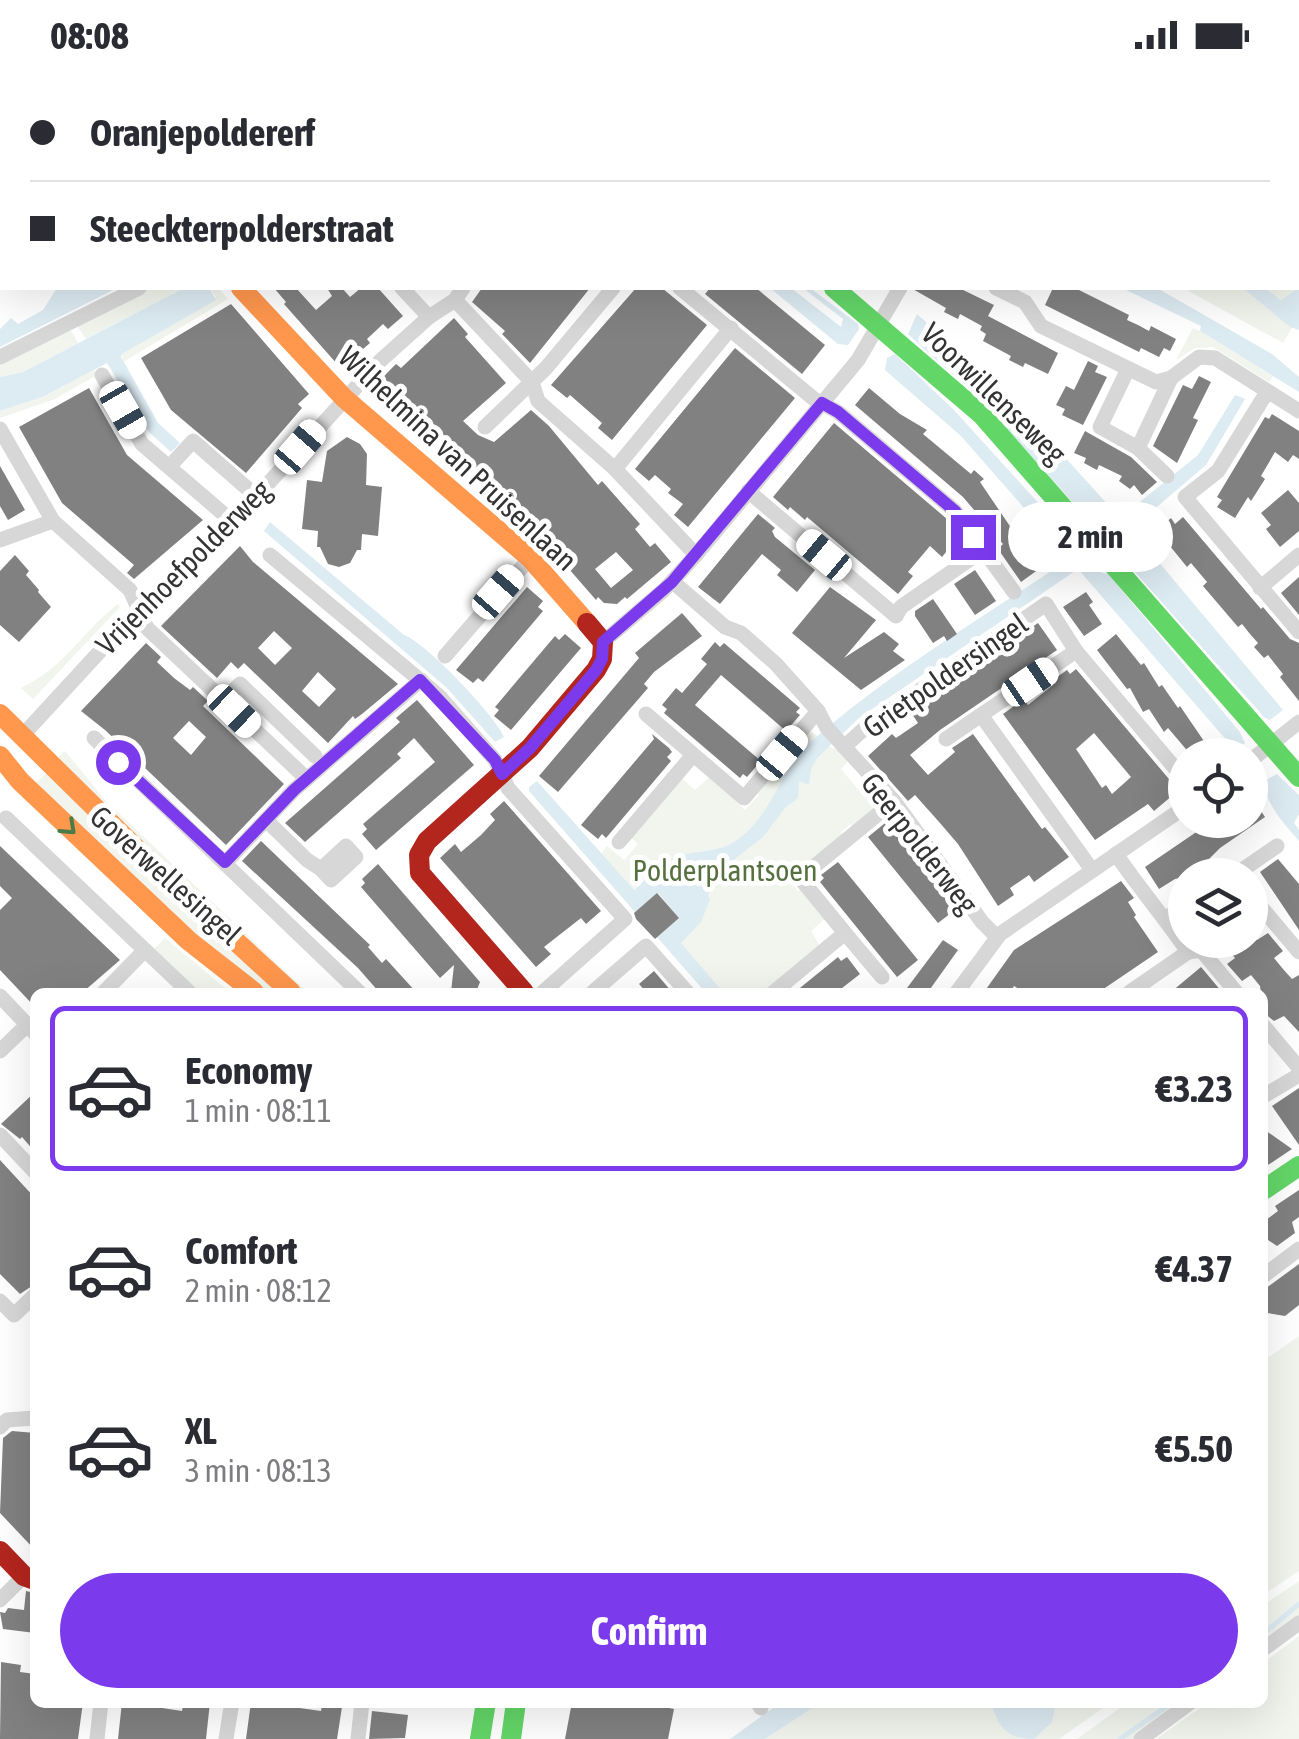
<!DOCTYPE html>
<meta charset="utf-8">
<style>
body{margin:0;font-family:"Asap Condensed",sans-serif;background:#f2f2f3;color:#2b2b33;height:100vh;display:flex;flex-direction:column;font-size:38px;white-space:nowrap}
*{box-sizing:border-box;margin:0}
p{font-size:32px;color:#7c7c81}
.icon{flex:none;width:55px;height:55px;fill:none;stroke:currentColor;stroke-width:2;stroke-linecap:round;stroke-linejoin:round}
.map{position:relative;flex:1;overflow:hidden}
.panel{position:absolute;left:30px;top:918px;width:1238px;height:720px;display:flex;flex-direction:column;background:#fff;border-radius:15px;box-shadow:0 10px 40px #0002}
.panel>*{flex:none}
.hud{position:absolute;left:0px;top:0px;width:1300px;height:220px;box-shadow:0 10px 40px #0002;display:grid;align-content:center;height:220px;padding:0 30px;background:#fff}
.controls{position:absolute;left:1168px;top:668px;display:grid;gap:20px}
.controls a{display:grid;place-items:center;width:100px;height:100px;border-radius:50%;background:#fff;box-shadow:0 10px 40px #0002;font-size:50px}
.end{position:absolute;width:45px;height:45px;margin:-22px;border:12px solid #7c3aed;background:#fff;box-shadow:0 0 0 5px #fff}
.from{border-radius:50%}
.bubble{position:absolute;height:70px;border-radius:35px;background:#fff;box-shadow:0 10px 40px #0002;font-size:32px;font-weight:700;line-height:70px;text-align:center}
.car{position:absolute;width:30px;height:60px;margin:-30px -15px;border-radius:12px;box-shadow:0 0 8px 2px #0007;background:linear-gradient(#fff 24%,#345 0 40%,#fff 0 76%,#345 0 86%,#fff 0)}
.hud b{display:flex;align-items:center;gap:35px;height:95px;font-size:38px}
.hud b+b{border-top:2px solid #e1e1e2}
.hud i{width:25px;height:25px;background:#2b2b33}
ul{padding:18px 0 0;list-style:none}
li{display:flex;align-items:center;gap:30px;height:165px;margin:0 20px 15px;padding:0 10px;border:5px solid transparent;border-radius:15px}
li div{flex:1}
li b{display:block;font-size:38px}
li em{font-style:normal;font-weight:700}
li.active{border-color:#7c3aed}
li>.icon{width:90px;height:90px;stroke-width:1.5}
.button{display:flex;gap:20px;margin-top:auto;padding:20px 30px}
.button a{flex:1;height:115px;border-radius:60px;background:#7c3aed;color:#fff;font-size:40px;font-weight:700;line-height:115px;text-align:center}
.status{display:flex;justify-content:space-between;align-items:center;height:70px;padding:0 50px;background:#fff;direction:ltr}
.status svg{height:28px;fill:currentColor}
.map>svg:first-child{display:block}
.green{fill:#f1f5ed}
.water{fill:#ddebf3}
.lines{fill:none;stroke-linecap:round;stroke-linejoin:round}
.stream{stroke:#ddebf3;stroke-width:5}
.building{fill:#818181;fill-rule:evenodd}
.street{stroke:#d7d7d7;stroke-width:15}
.fast{stroke:#63d668;stroke-width:20}
.slow{stroke:#ff974d;stroke-width:20}
.jam{stroke:#b3261e;stroke-width:20}
.oneway{stroke:#497c4b}
.route{stroke:#7c3aed;stroke-width:12}
.labels{text-anchor:middle;dominant-baseline:central;stroke-width:10;stroke-linejoin:round;paint-order:stroke}
.street-label{font-size:30px;fill:#333;stroke:#fff}
.park-label{font-size:30px;fill:#56703f;stroke:#fff}
</style>
<div class="status"><b>08:08</b><svg viewBox="0 0 49 12"><path d="M0 12V9h3v3zM5 12V6h3v6zM10 12V3h3v9zM15 12V0h3v12zM26 1h20v11H26zM47 4h2v5h-2z"/></svg></div>
<div class="map">
<svg width="1299" height="1669" viewBox="0 0 1299 1669">
<rect width="100%" height="100%" fill="#fff"/>
<g class="green">
<polygon points="774,0 1299,0 1299,39 1298,2"/>
<polygon points="1298,70 1299,218 1291,226 1293,256 1283,273 1183,218 1298,218"/>
<polygon points="148,218 184,218 86,269 77,255"/>
<polygon points="209,218 218,218 228,229 123,292 122,284 216,227"/>
<polygon points="1193,258 1200,261 1273,306 1269,312 1213,277 1195,278 1176,290"/>
<polygon points="70,259 78,273 23,302 0,307 0,292"/>
<polygon points="94,299 97,305 55,329 0,348 0,341 42,327"/>
<path d="M118 534 120 537 33 629 21 618C64 598 81 563 118 534Z"/>
<polygon points="807,662 812,662 833,679 836,677 848,691 841,699 868,731 878,725 877,738 854,757 850,754 841,762 843,765 787,807 798,821 802,819 826,848 811,861 821,878 766,922 757,922 754,918 748,922 723,922 680,874 695,857 648,805 633,820 601,784 607,776 624,790 638,774 630,767 680,707 695,720 711,706 745,740 759,725 756,722"/>
<polygon points="65,681 105,730 307,922 299,922 55,691"/>
<polygon points="46,703 159,811 286,922 265,922 193,868 33,716"/>
<polygon points="165,868 230,922 196,922 153,880"/>
<polygon points="1299,1266 1299,1501 1263,1525 1263,1291"/>
<polygon points="1299,1511 1299,1549 1263,1575 1262,1536"/>
<polygon points="1299,1566 1299,1669 1156,1669 1207,1633 1262,1632 1263,1593"/>
<polygon points="820,1633 1110,1633 1059,1669 765,1669"/>
<polygon points="1127,1633 1182,1633 1133,1669 1077,1669"/>
</g>
<g class="water">
<polygon points="1001,0 1255,0 1258,2 1001,2"/>
<polygon points="57,218 117,218 0,277 0,259 11,248 18,254 43,240"/>
<polygon points="184,218 209,218 216,230 122,284 121,287 158,353 180,373 171,382 149,362 107,293 42,327 0,341 0,307 23,302"/>
<polygon points="770,218 791,218 841,257 843,249 803,218 810,218 858,254 859,259 848,275 838,274"/>
<polygon points="1122,218 1157,218 1272,284 1299,307 1299,322 1200,261 1201,256"/>
<polygon points="1243,218 1264,218 1281,230 1299,218 1299,260 1290,257"/>
<polygon points="917,244 1003,319 1120,448 1198,385 1235,325 1245,329 1206,395 1131,459 1283,640 1270,650 1265,648 985,334 908,264"/>
<path d="M895 284 954 340 1102 503 1108 504 1240 662 1245 673 1235 680 1078 499 859 648 817 688 811 699 809 715 799 711 798 728 785 738 763 767 731 792 708 825 710 829 701 852 681 873 723 922H705L657 867 679 848 658 823 635 842 529 721V717L537 711 634 820C650 806 660 791 682 785 703 780 723 782 740 768 774 742 781 697 813 670 891 601 984 547 1069 489L961 366 885 300 887 288Z"/>
<path d="M270 452 404 565C425 572 495 645 504 667L495 672 447 618 264 461Z"/>
<path d="M1277 704 1299 725V744L1294 753 1299 760V771C1285 755 1262 731 1266 710Z"/>
<polygon points="780,1633 820,1633 765,1669 730,1669"/>
<path d="M991 1633V1632L1056 1633 1052 1652 1034 1669C1007 1669 999 1658 991 1633Z"/>
</g>
<g class="lines">
<g class="stream">
<polyline points="1262,1565 1299,1534"/>
<polyline points="1120,1669 1173,1632"/>
</g>
</g>
<g class="building">
<polygon points="274,218 296,218 316,240 332,226 327,218 342,218 350,227 361,218 378,218 403,246 388,259 383,254 367,269 370,273 356,285 360,290 345,303 284,234 286,232"/>
<polygon points="482,218 590,218 530,293 502,264 505,261 472,232"/>
<polygon points="636,218 662,218 707,255 612,370 598,358 602,353 570,325 567,328 551,315"/>
<polygon points="710,218 756,218 825,275 802,304 705,224"/>
<polygon points="911,218 959,218 994,235 988,246 1058,283 1048,304 1025,293 1023,297 1009,290 1011,286 983,271 986,264 980,260 982,256 960,244 958,249 944,242 946,238"/>
<polygon points="1053,218 1075,218 1129,245 1127,250 1138,255 1149,261 1151,256 1176,269 1170,281 1164,278 1159,287 1141,278 1139,282 1045,235"/>
<polygon points="231,234 309,324 298,334 302,338 246,403 171,340 141,288"/>
<path d="M454 248 468 264 465 267 506 313 463 351 478 365 494 372 531 340 549 356 598 415 602 411 640 454 635 459 650 477 655 473 671 492 627 529 625 527 617 534 604 533 598 527 596 530 542 468 451 393 380 329 367 323 396 294 401 298ZM616 482 633 500 611 518 595 499Z"/>
<polygon points="735,278 795,328 688,457 674,445 683,434 668,423 671,419 655,405 649,411 635,399"/>
<polygon points="1088,291 1098,296 1095,302 1107,307 1083,355 1062,345 1065,339 1056,335 1066,316 1074,320"/>
<polygon points="1199,306 1211,312 1193,348 1198,350 1177,393 1153,376 1183,315 1192,319"/>
<polygon points="89,318 127,385 203,450 134,509 127,503 134,495 62,433 19,357"/>
<polygon points="869,318 900,344 927,360 923,364 971,404 974,400 984,409 980,412 1022,474 1040,461 1046,470 1028,483 1039,499 1021,512 998,479 1003,474 963,427 855,335"/>
<polygon points="1272,344 1299,361 1299,389 1293,385 1288,392 1275,382 1261,406 1265,409 1251,431 1248,427 1235,448 1217,437 1222,430 1217,427 1265,347 1269,349"/>
<polygon points="834,353 947,449 955,460 949,467 955,471 942,487 930,476 908,502 913,506 898,524 807,447 805,450 790,437 788,440 773,427"/>
<polygon points="1085,361 1131,387 1157,412 1142,425 1134,415 1130,419 1119,411 1122,406 1099,395 1097,400 1084,393 1086,388 1074,383"/>
<polygon points="347,367 360,374 367,384 366,415 382,417 378,466 362,464 361,480 357,480 350,493 339,497 328,494 320,477 317,477 318,461 302,459 307,410 322,412 327,381"/>
<polygon points="0,396 25,440 8,450 0,436"/>
<polygon points="1288,420 1299,433 1299,461 1280,477 1266,459 1271,455 1261,443"/>
<polygon points="758,444 775,458 772,461 775,467 815,500 797,522 777,505 781,500 762,484 720,534 698,517"/>
<polygon points="1183,447 1261,539 1263,537 1290,569 1299,573 1299,631 1280,607 1283,604 1275,594 1268,585 1264,588 1254,577 1258,573 1250,564 1242,554 1238,557 1203,516 1207,512 1191,493 1187,497 1157,460 1171,448 1175,454"/>
<path d="M240 476 253 492 398 614 362 644 355 649 353 646 328 673 244 593 238 599 231 592 217 608 161 556ZM274 561 292 578 275 595 258 578ZM318 602 336 619 319 637 302 621Z"/>
<polygon points="15,485 29,501 26,505 39,520 38,522 51,537 19,572 0,555 0,501"/>
<polygon points="975,500 996,531 975,545 954,514"/>
<polygon points="1299,507 1299,545 1281,523"/>
<polygon points="527,517 543,531 538,537 543,541 483,612 478,608 473,613 456,600"/>
<polygon points="830,517 876,550 844,588 884,562 899,574 893,581 905,590 861,620 792,563"/>
<polygon points="1086,522 1093,532 1089,535 1102,554 1084,566 1063,537"/>
<polygon points="933,529 957,564 947,571 944,566 933,573 915,546 915,541"/>
<polygon points="682,543 702,566 654,602 644,614 648,618 558,722 539,706 639,588 635,583"/>
<polygon points="1038,553 1057,580 940,660 910,685 928,705 955,682 952,678 973,664 1042,759 1045,757 1069,787 1034,812 1029,805 1010,818 1014,825 998,836 958,774 940,753 915,725 908,731 868,686 892,664 896,668 918,653 910,641 948,614 951,617 950,614"/>
<polygon points="565,564 581,578 511,660 494,646 499,640 495,637 555,566 559,570"/>
<polygon points="1116,564 1141,595 1144,593 1159,617 1162,615 1178,638 1180,636 1208,677 1217,671 1226,685 1191,685 1168,658 1164,662 1149,639 1143,642 1130,618 1127,619 1097,580"/>
<polygon points="715,572 720,577 724,573 800,638 796,642 800,645 786,661 721,605 695,635 761,691 747,707 743,704 740,708 664,643 667,639 662,635 676,618 682,623 707,594 701,589"/>
<path d="M146 573 161 587 157 592 174 608 190 620 193 617 208 631 203 636 284 714 226 775 105 660 81 641ZM189 651 206 667 191 685 173 668Z"/>
<path d="M1076 599 1174 715 1168 720 1173 725 1154 741 1148 734 1095 770 1003 644 1024 629 1028 635 1053 615 1050 612 1067 600 1070 604ZM1094 663 1131 707 1112 724 1106 715 1102 718 1076 679Z"/>
<polygon points="417,630 474,695 376,780 362,764 367,759 363,754 435,692 414,668 397,684 401,688 305,772 285,753 400,652 396,648"/>
<polygon points="652,664 669,678 672,682 667,687 671,691 606,768 602,764 598,769 581,755 654,669"/>
<polygon points="1250,725 1265,747 1220,778 1207,791 1208,793 1191,805 1175,809 1159,819 1145,797 1214,750 1250,750"/>
<polygon points="504,731 601,841 586,854 581,848 544,877 551,884 536,897 440,788 455,774 461,782 481,765 495,750 490,744"/>
<polygon points="885,753 887,757 892,753 954,832 951,835 955,840 938,853 868,767"/>
<polygon points="261,771 370,875 368,877 382,893 386,889 416,922 379,922 358,898 242,791"/>
<polygon points="0,776 120,890 83,922 35,922 35,937 0,900 0,840 12,828 0,816"/>
<polygon points="1278,789 1299,814 1299,860 1260,802"/>
<polygon points="838,792 918,890 897,907 820,812 824,808 821,805"/>
<polygon points="378,794 480,912 476,922 451,922 454,895 440,908 361,817 365,813 362,809"/>
<polygon points="1121,811 1134,828 1128,832 1136,845 1134,847 1158,882 1099,922 1024,922 1014,916 1010,922 984,922 1014,880"/>
<polygon points="657,823 679,848 655,869 636,849 634,843"/>
<polygon points="1268,863 1283,881 1274,888 1283,899 1292,909 1299,905 1299,962 1284,946 1274,951 1264,943 1260,916 1251,905 1242,911 1227,894 1235,888 1221,870 1257,870"/>
<polygon points="943,870 958,880 928,922 904,922"/>
<polygon points="838,887 841,891 847,887 860,904 837,922 795,922"/>
<polygon points="1201,897 1222,922 1171,922"/>
<polygon points="654,901 672,922 646,922 639,914"/>
<polygon points="1299,1018 1299,1075 1272,1036"/>
<polygon points="35,1022 35,1082 22,1067 20,1069 1,1054"/>
<polygon points="1262,1058 1292,1079 1262,1099"/>
<polygon points="0,1090 35,1128 35,1214 20,1224 0,1204"/>
<polygon points="1299,1120 1299,1147 1292,1152 1295,1163 1277,1176 1268,1170 1262,1174 1262,1153 1278,1141 1275,1136"/>
<polygon points="1299,1194 1299,1235 1285,1246 1262,1242 1262,1221"/>
<polygon points="12,1361 35,1363 35,1480 0,1443 3,1368"/>
<polygon points="26,1521 35,1523 35,1563 3,1559 0,1542 5,1543 8,1538 24,1540"/>
<polygon points="1,1592 21,1595 20,1602 35,1604 35,1632 83,1632 78,1669 0,1669"/>
<polygon points="122,1632 150,1632 149,1636 182,1641 183,1636 188,1636 189,1632 210,1632 206,1669 118,1669"/>
<polygon points="251,1632 278,1632 278,1635 321,1641 322,1634 342,1637 337,1669 246,1669"/>
<polygon points="572,1632 665,1634 664,1637 674,1639 668,1669 565,1669"/>
<polygon points="372,1641 408,1645 405,1668 369,1669"/>
</g>
<g class="lines">
<g class="street">
<polyline points="46,2 47,0"/>
<polyline points="533,2 538,0"/>
<polyline points="0,176 2,172"/>
<polyline points="402,218 429,247"/>
<polyline points="680,218 814,329 838,342 955,441 1014,522"/>
<polyline points="996,218 1025,232 1041,256 1156,312 1171,308 1199,287 1215,288 1299,341"/>
<polyline points="455,230 532,312 538,331 615,399 696,485"/>
<polyline points="0,287 139,218"/>
<polyline points="1128,299 1100,357 1138,378 1171,308"/>
<polyline points="102,305 142,374 233,452"/>
<polyline points="1267,322 1218,401 1185,427 1299,562"/>
<polyline points="485,357 546,298 613,218"/>
<polyline points="0,359 53,451"/>
<polyline points="1138,378 1167,406"/>
<polyline points="169,397 193,371 256,426"/>
<polyline points="615,399 731,258"/>
<polyline points="748,421 896,546 901,537 983,480"/>
<polyline points="0,470 53,451 130,520 147,558 307,709"/>
<polyline points="270,485 439,626 495,690 508,718 625,849 543,922"/>
<polyline points="673,512 725,557 741,563 776,594 818,641 827,658 894,731 982,852 997,867"/>
<polyline points="1260,518 1299,485"/>
<polyline points="603,572 664,520 696,485 858,290 900,218"/>
<polyline points="1076,581 981,645 1092,800"/>
<polyline points="445,586 530,488"/>
<polyline points="223,631 240,614 315,686"/>
<polyline points="646,644 744,728 818,641"/>
<polyline points="22,666 138,540 233,452 380,291 429,247 455,230 463,218"/>
<polyline points="94,668 359,922"/>
<polyline points="946,669 981,645"/>
<polyline points="844,677 865,658 1046,534 1076,581 1185,710"/>
<polyline points="1250,691 1299,652"/>
<polyline points="6,748 189,922"/>
<polyline points="266,750 307,790 321,799 346,776 356,787 331,810 321,799"/>
<polyline points="619,772 693,685"/>
<path d="M1116 784C1139 818 1165 848 1188 882L1201 880 1236 922"/>
<polyline points="225,793 294,720 421,610"/>
<polyline points="1235,805 1277,776"/>
<polyline points="1250,824 1299,882"/>
<polyline points="1166,849 1185,834"/>
<polyline points="845,863 882,907"/>
<polyline points="104,922 145,880"/>
<polyline points="593,922 646,876 687,922"/>
<polyline points="774,922 845,863 800,808 894,731"/>
<polyline points="957,922 1000,864 1185,737"/>
<polyline points="1130,922 1188,882"/>
<polyline points="0,926 35,963"/>
<polyline points="1262,954 1299,998"/>
<polyline points="0,981 27,955"/>
<polyline points="1262,1027 1299,1005"/>
<polyline points="0,1065 35,1102"/>
<polyline points="1262,1207 1299,1179"/>
<polyline points="0,1231 14,1245 35,1225"/>
<polyline points="0,1357 7,1350 35,1348"/>
<polyline points="0,1530 24,1506"/>
<polyline points="1262,1580 1299,1553"/>
<polyline points="757,1632 761,1638"/>
<polyline points="97,1669 101,1632"/>
<polyline points="226,1669 232,1632"/>
<polyline points="358,1669 362,1632"/>
<polyline points="1141,1669 1191,1632"/>
</g>
<g class="fast">
<polyline points="0,30 2,33"/>
<polyline points="834,218 982,345 1299,707"/>
<polyline points="1262,1121 1299,1096"/>
<polyline points="480,1669 486,1632"/>
<polyline points="511,1669 516,1632"/>
</g>
<g class="slow">
<polyline points="241,218 344,328 530,488 587,553"/>
<polyline points="0,644 155,797 291,922"/>
<polyline points="0,686 20,711 189,871 254,922"/>
</g>
<g class="jam">
<polyline points="524,922 420,803 419,785 427,771 530,678 596,600 602,589 603,572 587,553"/>
<polyline points="0,1481 24,1506 35,1510"/>
</g>
</g>
<defs><path id="oneway-chevron" d="M-2-3.5L2.5 0L-2 3.5" fill="none" stroke-width="1.6" stroke-linecap="round" stroke-linejoin="round" transform="scale(2.5)"/></defs>
<use class="oneway" href="#oneway-chevron" transform="translate(69 758) rotate(43)"/>
<g class="lines">
<polyline class="route" points="118,692 225,792 294,720 420,610 495,690 502,704 530,678 596,600 602,589 603,572 672,512 822,333 838,342 955,441 973,467"/>
</g>
<g class="labels">
<g class="street-label">
<text transform="translate(994 323) rotate(44)">Voorwillenseweg</text>
<text transform="translate(458 388) rotate(43)">Wilhelmina van Pruisenlaan</text>
<text transform="translate(183 497) rotate(-45)">Vrijenhoefpolderweg</text>
<text transform="translate(945 605) rotate(-35)">Grietpoldersingel</text>
<text transform="translate(920 773) rotate(52)">Geerpolderweg</text>
<text transform="translate(166 805) rotate(42)">Goverwellesingel</text>
</g>
<g class="park-label">
<text x="725" y="800">Polderplantsoen</text>
</g>
</g>
</svg>
<div class="controls">
<a><svg class="icon" aria-label="locate" viewBox="0 0 24 24"><circle cx="12" cy="12" r="6"/><path d="M12 2v4M12 18v4M2 12h4M18 12h4"/></svg></a>
<a><svg class="icon" aria-label="layers" viewBox="0 0 24 24"><path d="M12 4l9 5-9 5-9-5zM3 14l9 5 9-5"/></svg></a>
</div>
<i class="end from" style="left:118px;top:692px"></i>
<i class="end" style="left:973px;top:467px"></i>
<div class="bubble" style="left:1008px;top:432px;width:165px">2 min</div>
<i class="car" style="left:123px;top:340px;rotate:150deg"></i>
<i class="car" style="left:300px;top:377px;rotate:41deg"></i>
<i class="car" style="left:824px;top:485px;rotate:310deg"></i>
<i class="car" style="left:498px;top:522px;rotate:41deg"></i>
<i class="car" style="left:1030px;top:612px;rotate:56deg"></i>
<i class="car" style="left:234px;top:641px;rotate:134deg"></i>
<i class="car" style="left:782px;top:683px;rotate:40deg"></i>
<div class="hud">
<b><i class="from"></i>Oranjepoldererf</b>
<b><i></i>Steeckterpolderstraat</b>
</div>
<section class="panel">
<ul>
<li class="active"><svg class="icon" aria-label="car" viewBox="0 0 24 24"><path d="M5 17H2v-5l4-1 3-4h7l3 4 3 1v5h-3M9 17h6M6 11h13"/><circle cx="7" cy="17" r="2"/><circle cx="17" cy="17" r="2"/></svg><div><b>Economy</b><p>1 min · 08:11</p></div><em>€3.23</em></li>
<li><svg class="icon" aria-label="car" viewBox="0 0 24 24"><path d="M5 17H2v-5l4-1 3-4h7l3 4 3 1v5h-3M9 17h6M6 11h13"/><circle cx="7" cy="17" r="2"/><circle cx="17" cy="17" r="2"/></svg><div><b>Comfort</b><p>2 min · 08:12</p></div><em>€4.37</em></li>
<li><svg class="icon" aria-label="car" viewBox="0 0 24 24"><path d="M5 17H2v-5l4-1 3-4h7l3 4 3 1v5h-3M9 17h6M6 11h13"/><circle cx="7" cy="17" r="2"/><circle cx="17" cy="17" r="2"/></svg><div><b>XL</b><p>3 min · 08:13</p></div><em>€5.50</em></li>
</ul>
<div class="button"><a>Confirm</a></div>
</section>
</div>
